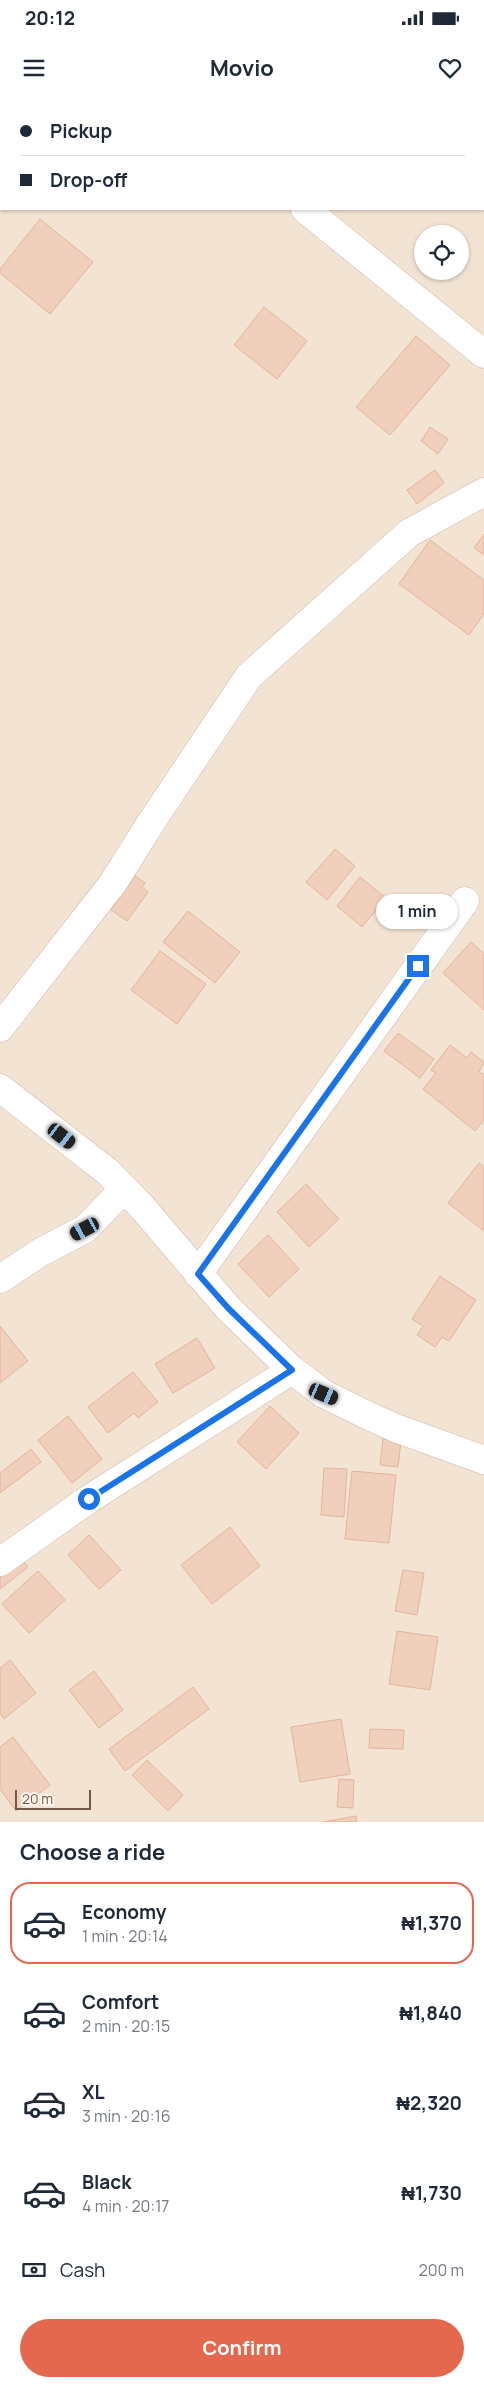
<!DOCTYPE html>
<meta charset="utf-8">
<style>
body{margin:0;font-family:Manrope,sans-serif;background:#f6f6f7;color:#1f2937;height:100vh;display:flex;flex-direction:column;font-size:19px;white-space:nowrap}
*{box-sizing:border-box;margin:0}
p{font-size:16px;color:#747a83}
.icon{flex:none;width:28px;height:28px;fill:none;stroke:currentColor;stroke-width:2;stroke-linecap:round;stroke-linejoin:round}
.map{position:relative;height:1722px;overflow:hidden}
.drawer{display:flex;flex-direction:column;background:#fff;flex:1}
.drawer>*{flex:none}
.banner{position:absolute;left:0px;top:0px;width:485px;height:110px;box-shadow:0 1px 4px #0004;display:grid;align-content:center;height:110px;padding:0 20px;background:#fff}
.tools{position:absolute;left:414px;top:125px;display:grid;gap:10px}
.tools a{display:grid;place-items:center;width:55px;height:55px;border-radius:50%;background:#fff;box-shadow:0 1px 4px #0004;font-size:25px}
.scale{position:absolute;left:15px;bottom:12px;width:76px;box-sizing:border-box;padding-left:5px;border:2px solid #74584b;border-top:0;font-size:14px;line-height:18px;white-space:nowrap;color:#74584b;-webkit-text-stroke:4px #fff6eb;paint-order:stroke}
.end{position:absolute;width:22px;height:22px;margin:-11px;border:6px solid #1a73e8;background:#fff;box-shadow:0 0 0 2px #fff}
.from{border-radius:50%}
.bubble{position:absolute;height:35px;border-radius:18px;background:#fff;box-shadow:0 1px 4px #0004;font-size:16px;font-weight:700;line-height:35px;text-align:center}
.car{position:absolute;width:15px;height:30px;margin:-15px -8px;border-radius:6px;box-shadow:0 0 4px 1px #0007;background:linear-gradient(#222 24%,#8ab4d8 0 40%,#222 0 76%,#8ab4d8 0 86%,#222 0)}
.banner b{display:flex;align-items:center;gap:18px;height:48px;font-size:19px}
.banner b+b{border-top:1px solid #e0e1e3}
.banner i{width:12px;height:12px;background:#1f2937}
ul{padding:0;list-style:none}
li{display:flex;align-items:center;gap:15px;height:82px;margin:0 10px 8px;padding:0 10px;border:2px solid transparent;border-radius:20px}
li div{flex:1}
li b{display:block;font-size:19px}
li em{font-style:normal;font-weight:700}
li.active{border-color:#e3684d}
li>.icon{width:45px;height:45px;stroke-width:1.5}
h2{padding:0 20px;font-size:22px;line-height:60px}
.pay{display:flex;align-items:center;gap:12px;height:55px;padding:0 20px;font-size:19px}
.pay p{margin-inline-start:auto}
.button{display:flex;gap:10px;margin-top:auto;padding:10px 20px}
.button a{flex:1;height:58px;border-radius:30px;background:#e3684d;color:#fff;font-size:20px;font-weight:700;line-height:58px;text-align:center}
.status{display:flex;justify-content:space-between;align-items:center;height:35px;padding:0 25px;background:#fff;direction:ltr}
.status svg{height:14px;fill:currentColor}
header{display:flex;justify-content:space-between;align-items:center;height:65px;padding:0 20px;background:#fff;font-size:22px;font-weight:700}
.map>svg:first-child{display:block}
.residential{fill:#f3e3d3;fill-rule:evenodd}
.building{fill:#f0cfbd;stroke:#e3b59e}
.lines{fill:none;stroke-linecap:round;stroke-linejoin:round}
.minor-casing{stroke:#cdb9ab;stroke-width:29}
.minor{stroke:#fff;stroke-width:28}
.route{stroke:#1a73e8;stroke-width:6}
</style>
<div class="status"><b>20:12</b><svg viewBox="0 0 49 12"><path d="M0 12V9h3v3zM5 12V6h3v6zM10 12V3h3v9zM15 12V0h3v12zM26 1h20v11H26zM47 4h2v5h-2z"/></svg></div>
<header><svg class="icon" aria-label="menu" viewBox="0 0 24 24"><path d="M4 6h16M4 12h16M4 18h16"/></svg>Movio<svg class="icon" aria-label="heart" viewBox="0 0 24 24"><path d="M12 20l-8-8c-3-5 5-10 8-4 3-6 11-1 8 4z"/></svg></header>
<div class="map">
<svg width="484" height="1722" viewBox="0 0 484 1722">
<rect width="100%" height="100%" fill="#fcf2e5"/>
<path class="residential" d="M0 0H484V1722H0ZM1 1H484V109H1ZM422 134H460V171H422Z"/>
<g class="building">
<polygon points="40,119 93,162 50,214 0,173 0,169"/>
<polygon points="264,207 307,241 277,279 234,245"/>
<polygon points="416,236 450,265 390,335 356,307"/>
<polygon points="430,327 448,339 438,354 421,341"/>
<polygon points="435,370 444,383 417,404 407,390"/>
<polygon points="484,434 484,455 474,448"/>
<polygon points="430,440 484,480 484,514 469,535 399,484"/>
<polygon points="335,749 355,766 327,800 306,782"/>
<polygon points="135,776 145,783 142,787 148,792 127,821 111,810"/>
<polygon points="360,777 386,798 362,827 337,806"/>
<polygon points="188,811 240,852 215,883 163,842"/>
<polygon points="471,842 484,854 484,910 443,873"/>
<polygon points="160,851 206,884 177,924 131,890"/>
<polygon points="398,933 434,959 420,978 384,951"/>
<polygon points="450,945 467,958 471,952 484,962 479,972 484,975 484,1020 475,1031 423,989 436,973 431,970"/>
<polygon points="479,1063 484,1067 484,1131 448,1103"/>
<polygon points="306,1084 339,1119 309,1147 277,1112"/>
<polygon points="268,1135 299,1169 269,1197 238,1164"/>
<polygon points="440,1176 476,1200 449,1241 442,1237 435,1247 417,1235 423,1226 412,1219"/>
<polygon points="0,1226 28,1261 0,1283"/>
<polygon points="197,1238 215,1268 173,1293 155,1264"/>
<polygon points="133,1272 158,1302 138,1318 134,1313 108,1333 88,1307"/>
<polygon points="270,1306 299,1333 266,1369 237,1342"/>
<polygon points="68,1316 102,1359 72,1383 38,1340"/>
<polygon points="383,1339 401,1341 398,1367 380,1365"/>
<polygon points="31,1349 41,1362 0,1393 0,1373"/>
<polygon points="324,1368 347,1369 344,1417 321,1415"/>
<polygon points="352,1371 396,1375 389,1443 345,1439"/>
<polygon points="230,1427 260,1466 212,1504 181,1465"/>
<polygon points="89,1435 121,1470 99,1489 68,1455"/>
<polygon points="20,1458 28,1467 0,1489 0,1474"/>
<polygon points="403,1470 424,1473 417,1515 395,1511"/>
<polygon points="38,1471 65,1500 29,1533 2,1504"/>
<polygon points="397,1531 438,1537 430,1590 389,1584"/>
<polygon points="10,1560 36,1593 4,1619 0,1613 0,1568"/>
<polygon points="94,1571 123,1610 99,1628 69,1590"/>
<polygon points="193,1587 209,1609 125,1671 109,1649"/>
<polygon points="341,1619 350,1674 300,1682 291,1627"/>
<polygon points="370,1629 404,1630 403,1649 369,1648"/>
<polygon points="13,1637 50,1685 16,1711 0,1689 0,1647"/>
<polygon points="147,1660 183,1695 168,1711 132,1675"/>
<polygon points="339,1679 354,1680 353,1708 337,1707"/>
<polygon points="356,1716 357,1722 323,1722"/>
</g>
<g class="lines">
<g class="minor-casing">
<g id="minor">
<polyline points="171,0 172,1"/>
<polyline points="305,109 484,254"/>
<polyline points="0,928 113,783 152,721 249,576 409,433 484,392"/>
<polyline points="0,988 108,1072 142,1107 228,1208 292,1270 324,1294 371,1317 398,1329 484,1360"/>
<polyline points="198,1174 465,801"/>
<polyline points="0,1179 41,1152 85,1129 124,1089"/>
<polyline points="0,1462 89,1399 292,1270"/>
</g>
</g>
<use href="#minor" class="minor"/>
</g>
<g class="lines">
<polyline class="route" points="89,1399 292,1270 228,1208 198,1174 418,866"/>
</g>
</svg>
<div class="tools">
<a><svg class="icon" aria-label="locate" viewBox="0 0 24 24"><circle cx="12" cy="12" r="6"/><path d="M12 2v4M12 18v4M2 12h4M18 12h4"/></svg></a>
</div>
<div class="scale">20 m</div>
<i class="end from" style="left:89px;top:1399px"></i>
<i class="end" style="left:418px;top:866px"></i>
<div class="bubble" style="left:376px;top:794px;width:82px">1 min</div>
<i class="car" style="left:62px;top:1036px;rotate:128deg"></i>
<i class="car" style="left:85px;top:1129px;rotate:242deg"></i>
<i class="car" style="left:324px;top:1294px;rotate:113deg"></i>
<div class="banner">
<b><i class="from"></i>Pickup</b>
<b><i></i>Drop-off</b>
</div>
</div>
<section class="drawer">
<h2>Choose a ride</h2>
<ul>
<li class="active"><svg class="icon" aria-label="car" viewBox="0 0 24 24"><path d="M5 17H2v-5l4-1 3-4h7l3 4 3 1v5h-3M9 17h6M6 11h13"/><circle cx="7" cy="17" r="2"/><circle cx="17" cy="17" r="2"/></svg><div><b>Economy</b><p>1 min · 20:14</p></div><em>₦1,370</em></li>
<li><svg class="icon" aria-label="car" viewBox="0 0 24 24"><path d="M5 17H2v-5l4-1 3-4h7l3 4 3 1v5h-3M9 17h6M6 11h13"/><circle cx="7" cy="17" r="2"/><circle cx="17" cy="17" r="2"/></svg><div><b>Comfort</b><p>2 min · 20:15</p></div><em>₦1,840</em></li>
<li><svg class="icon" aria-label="car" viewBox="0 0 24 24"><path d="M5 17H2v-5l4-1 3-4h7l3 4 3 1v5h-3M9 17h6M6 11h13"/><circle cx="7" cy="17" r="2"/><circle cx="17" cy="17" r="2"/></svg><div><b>XL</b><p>3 min · 20:16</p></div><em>₦2,320</em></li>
<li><svg class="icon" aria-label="car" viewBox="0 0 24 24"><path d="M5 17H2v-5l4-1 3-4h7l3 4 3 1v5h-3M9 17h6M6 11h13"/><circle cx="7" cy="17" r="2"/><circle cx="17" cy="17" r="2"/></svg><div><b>Black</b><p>4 min · 20:17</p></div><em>₦1,730</em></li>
</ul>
<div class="pay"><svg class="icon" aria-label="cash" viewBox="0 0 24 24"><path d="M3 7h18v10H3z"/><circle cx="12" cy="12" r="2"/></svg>Cash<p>200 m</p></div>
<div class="button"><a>Confirm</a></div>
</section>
